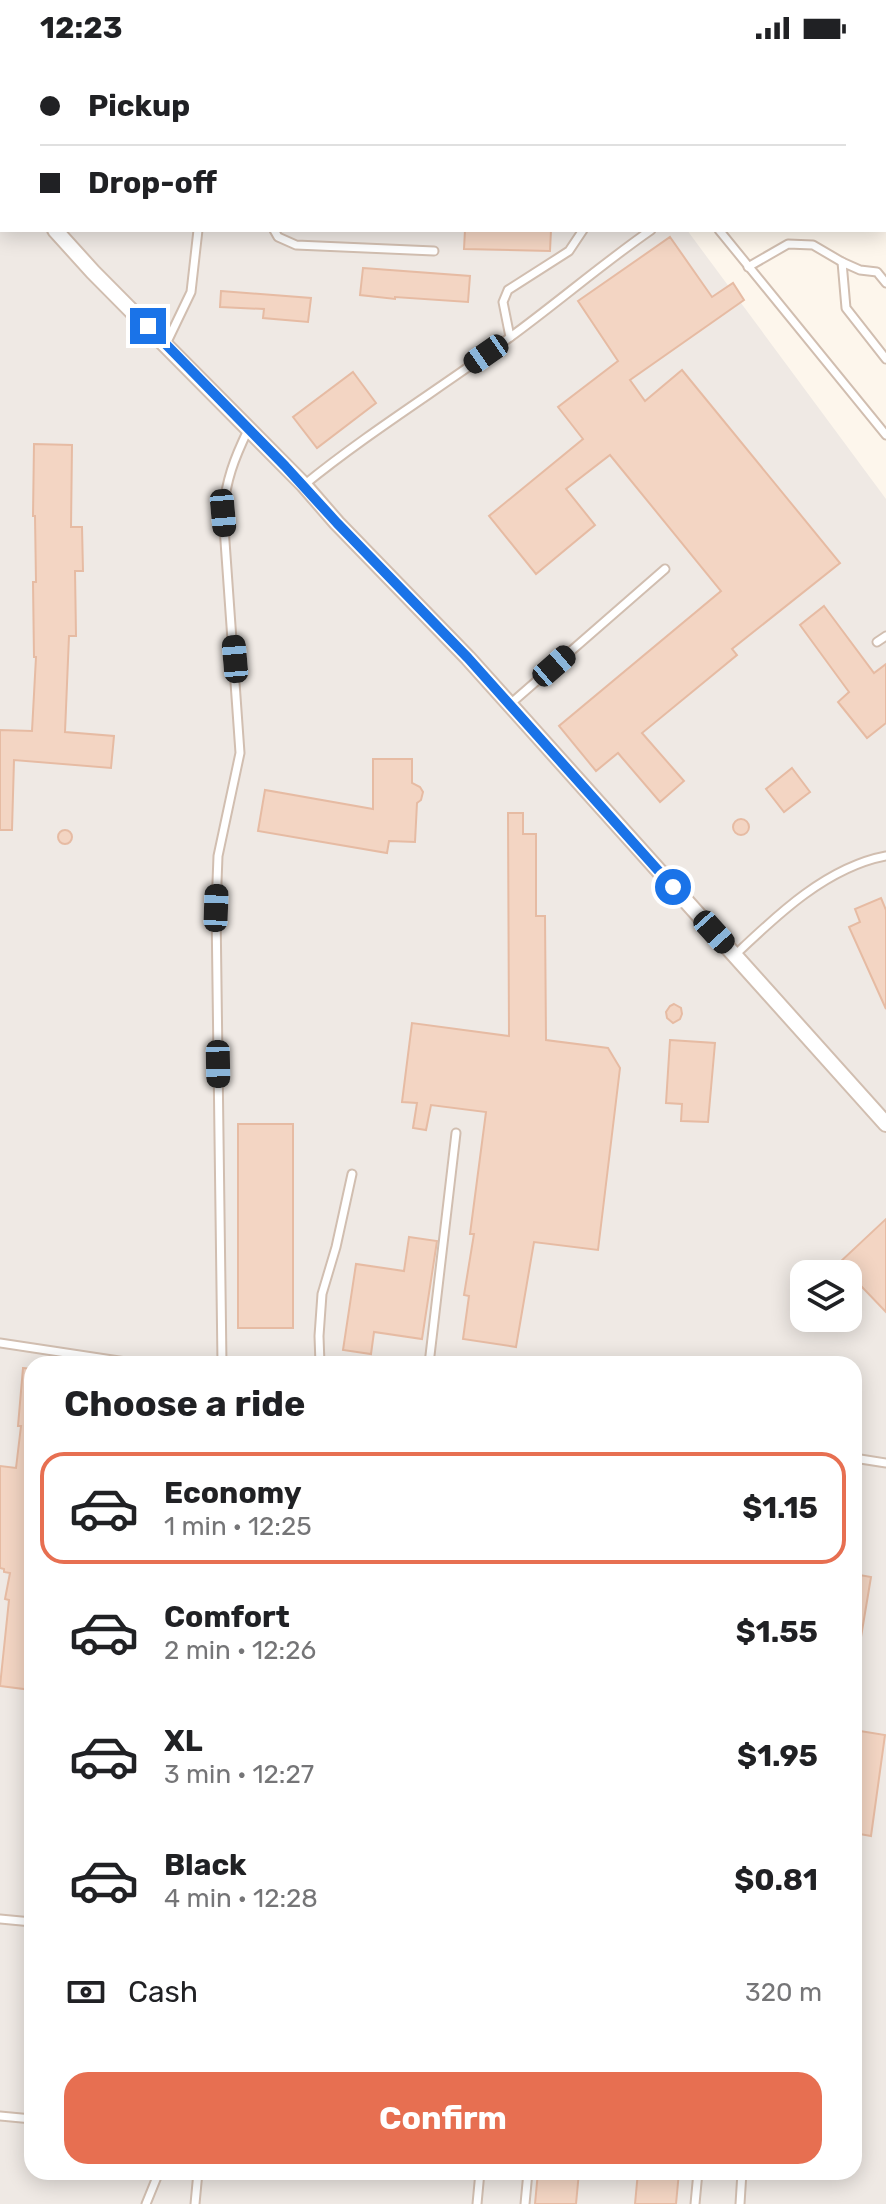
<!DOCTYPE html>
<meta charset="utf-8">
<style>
body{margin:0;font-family:Rubik,sans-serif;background:#f6f6f6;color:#202124;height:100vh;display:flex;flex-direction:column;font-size:30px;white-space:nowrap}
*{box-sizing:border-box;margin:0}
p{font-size:26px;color:#757577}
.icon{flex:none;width:44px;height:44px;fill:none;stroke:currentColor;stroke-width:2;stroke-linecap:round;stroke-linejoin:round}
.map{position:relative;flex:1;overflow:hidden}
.sheet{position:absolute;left:24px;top:1300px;width:838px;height:824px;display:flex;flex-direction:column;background:#fff;border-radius:24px;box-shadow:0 4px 20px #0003}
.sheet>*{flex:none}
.banner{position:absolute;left:0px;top:0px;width:886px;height:176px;box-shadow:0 4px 20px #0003;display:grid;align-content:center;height:176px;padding:0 40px;background:#fff}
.buttons{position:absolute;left:790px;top:1204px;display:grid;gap:16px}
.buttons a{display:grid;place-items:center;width:72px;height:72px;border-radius:16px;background:#fff;box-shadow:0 4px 20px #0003;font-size:40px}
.end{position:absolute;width:36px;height:36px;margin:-18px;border:10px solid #1a73e8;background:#fff;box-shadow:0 0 0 4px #fff}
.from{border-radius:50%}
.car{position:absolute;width:24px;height:48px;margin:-24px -12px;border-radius:10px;box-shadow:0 0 6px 2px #0007;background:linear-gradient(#222 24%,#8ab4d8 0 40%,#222 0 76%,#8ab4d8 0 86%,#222 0)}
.banner b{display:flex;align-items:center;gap:28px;height:76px;font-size:30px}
.banner b+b{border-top:2px solid #e0e0e0}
.banner i{width:20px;height:20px;background:#202124}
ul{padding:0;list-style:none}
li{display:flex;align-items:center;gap:24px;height:112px;margin:0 16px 12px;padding:0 24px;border:4px solid transparent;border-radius:24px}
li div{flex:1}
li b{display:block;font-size:30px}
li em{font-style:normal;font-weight:700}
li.current{border-color:#e76f51}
li>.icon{width:72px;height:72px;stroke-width:1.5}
h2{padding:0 40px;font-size:36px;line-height:96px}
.pay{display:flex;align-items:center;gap:20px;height:88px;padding:0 40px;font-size:30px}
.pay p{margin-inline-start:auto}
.primary-button{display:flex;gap:16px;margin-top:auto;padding:16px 40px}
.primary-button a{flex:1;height:92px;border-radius:24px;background:#e76f51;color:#fff;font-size:32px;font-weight:700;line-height:92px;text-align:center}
.status{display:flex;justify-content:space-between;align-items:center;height:56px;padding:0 40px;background:#fff;direction:ltr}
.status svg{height:22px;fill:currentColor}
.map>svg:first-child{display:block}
.industrial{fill:#efe9e4;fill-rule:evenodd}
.building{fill:#f3d5c3;stroke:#e6bba3;stroke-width:2}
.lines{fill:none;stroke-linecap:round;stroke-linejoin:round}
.service-casing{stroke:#d1beb0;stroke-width:11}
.minor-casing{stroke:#d1beb0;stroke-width:18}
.service{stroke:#fff;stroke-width:7}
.minor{stroke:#fff;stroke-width:14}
.route{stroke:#1a73e8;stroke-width:10}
</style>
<div class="status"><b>12:23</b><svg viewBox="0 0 49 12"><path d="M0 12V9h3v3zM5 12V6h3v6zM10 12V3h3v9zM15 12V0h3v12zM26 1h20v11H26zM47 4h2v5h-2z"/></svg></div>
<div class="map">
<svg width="886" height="2148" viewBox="0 0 886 2148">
<rect width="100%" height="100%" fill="#fdf6ec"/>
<path class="industrial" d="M0 0H627L628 2H2V174H687L886 443V2148H0ZM804 1218H848V1262H804ZM32 1308H854V2116H32Z"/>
<g class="building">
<polygon points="465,174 551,174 550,195 464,193"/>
<polygon points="670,181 712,241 733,227 744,244 630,324 645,345 682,314 840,507 732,593 737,599 642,677 684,725 660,746 618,697 596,715 559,670 721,535 610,399 566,433 595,469 536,518 489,460 583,383 558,351 618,305 578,245"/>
<polygon points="363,212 470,220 468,246 395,241 395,243 360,239"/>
<polygon points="221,235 311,242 308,266 263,262 264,253 220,251"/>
<polygon points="353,316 376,347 317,392 293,361"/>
<polygon points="34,388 72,389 71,471 82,471 83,515 75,515 76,580 69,580 65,676 114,680 111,712 14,704 12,774 0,774 0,674 32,675 36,601 34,601 33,526 36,526 35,460 33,460"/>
<polygon points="824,550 874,617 886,608 886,667 867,682 838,646 849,636 800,569"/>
<polygon points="373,703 412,703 412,727 420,731 423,736 421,744 417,747 415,786 389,785 387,797 258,775 265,734 373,753"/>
<polygon points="792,712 810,736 784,756 766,733"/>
<polygon points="508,757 523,757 523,778 536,778 536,860 545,860 546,984 608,992 620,1012 598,1194 534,1186 516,1291 463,1283 469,1240 464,1239 474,1178 470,1178 486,1056 431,1049 426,1074 413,1072 417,1047 402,1046 412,967 509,980"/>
<circle cx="741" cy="771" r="8"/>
<circle cx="65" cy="781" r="7"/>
<polygon points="881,842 886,854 886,953 849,871 860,866 855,853"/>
<polygon points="674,948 681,952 682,958 680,963 673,967 667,962 666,956 670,950"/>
<polygon points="670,984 715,987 708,1066 681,1065 682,1048 666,1047"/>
<rect x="238" y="1068" width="55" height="204"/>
<polygon points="886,1163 886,1256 839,1207"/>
<polygon points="409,1181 437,1185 422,1283 374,1276 371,1298 343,1294 356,1208 404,1215"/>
<polygon points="23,1312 32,1313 32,1634 0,1630 9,1544 5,1543 10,1517 4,1516 4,1513 0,1512 0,1410 16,1412 21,1370 18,1370"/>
<polygon points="854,1518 871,1521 861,1581 854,1580"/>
<polygon points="854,1674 885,1679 871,1780 854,1777"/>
<polygon points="538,2116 579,2116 576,2148 535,2148"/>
<polygon points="638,2116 679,2116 676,2148 635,2148"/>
</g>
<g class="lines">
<g class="service-casing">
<g id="service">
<polyline points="642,0 642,2"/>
<polyline points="202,2 202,0"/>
<polyline points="264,2 264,0"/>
<polyline points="274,174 278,181 296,189 434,195"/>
<polyline points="719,174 886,379"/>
<polyline points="842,206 846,252 886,303"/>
<polyline points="748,211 788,188 813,189 842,206 860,214 877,216 886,227"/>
<polyline points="510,281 503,246 508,234 569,195 583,174"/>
<polyline points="166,288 191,236 198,174"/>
<path d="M304 429C369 376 441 332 509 282 557 247 602 208 651 174"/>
<polyline points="877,586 886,580"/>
<polyline points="509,649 665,513"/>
<path d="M735 899C777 859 827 811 886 800"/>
<polyline points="0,1287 139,1308"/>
<path d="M222 1308 216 852 218 800 240 697 223 457C226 424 234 403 248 374"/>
<polyline points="320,1308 319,1280 322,1238 336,1191 352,1118"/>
<polyline points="429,1308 456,1077"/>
<polyline points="854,1402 886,1407"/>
<polyline points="0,1863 32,1866"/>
<polyline points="0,2060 32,2063"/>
<polyline points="146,2148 159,2116"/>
<polyline points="195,2148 198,2116"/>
<polyline points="477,2148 480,2116"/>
<polyline points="525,2148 528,2116"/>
<polyline points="695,2148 698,2116"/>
<polyline points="740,2148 742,2116"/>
</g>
</g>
<g class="minor-casing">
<g id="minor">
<polyline points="0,114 2,116"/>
<polyline points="55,174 93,216 304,429 337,467 468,602 886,1068"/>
</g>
</g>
<use href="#service" class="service"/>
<use href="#minor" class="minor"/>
</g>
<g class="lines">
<polyline class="route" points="148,270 285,410 337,467 468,602 673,831"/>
</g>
</svg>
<div class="buttons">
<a><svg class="icon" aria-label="layers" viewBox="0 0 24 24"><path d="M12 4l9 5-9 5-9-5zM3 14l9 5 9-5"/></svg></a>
</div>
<i class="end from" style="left:673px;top:831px"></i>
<i class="end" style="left:148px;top:270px"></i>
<i class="car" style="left:486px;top:298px;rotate:235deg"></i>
<i class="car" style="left:223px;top:457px;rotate:175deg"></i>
<i class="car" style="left:235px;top:603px;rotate:355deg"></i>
<i class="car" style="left:554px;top:610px;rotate:49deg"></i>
<i class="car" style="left:216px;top:852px;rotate:2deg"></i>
<i class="car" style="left:714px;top:876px;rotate:138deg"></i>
<i class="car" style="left:218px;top:1008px;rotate:179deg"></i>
<div class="banner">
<b><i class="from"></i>Pickup</b>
<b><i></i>Drop-off</b>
</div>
<section class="sheet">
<h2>Choose a ride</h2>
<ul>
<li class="current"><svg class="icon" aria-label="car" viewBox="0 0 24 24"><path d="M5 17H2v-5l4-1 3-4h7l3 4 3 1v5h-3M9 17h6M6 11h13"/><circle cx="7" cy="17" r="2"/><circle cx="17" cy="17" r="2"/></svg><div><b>Economy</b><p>1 min · 12:25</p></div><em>$1.15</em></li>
<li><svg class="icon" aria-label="car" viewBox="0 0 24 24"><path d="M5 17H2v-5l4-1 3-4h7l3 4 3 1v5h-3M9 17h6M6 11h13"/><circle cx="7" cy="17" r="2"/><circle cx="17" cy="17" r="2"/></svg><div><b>Comfort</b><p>2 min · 12:26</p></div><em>$1.55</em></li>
<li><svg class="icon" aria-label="car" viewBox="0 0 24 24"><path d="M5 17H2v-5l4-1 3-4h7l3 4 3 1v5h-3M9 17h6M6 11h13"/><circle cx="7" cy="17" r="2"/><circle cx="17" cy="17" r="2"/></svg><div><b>XL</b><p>3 min · 12:27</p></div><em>$1.95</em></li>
<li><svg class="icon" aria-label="car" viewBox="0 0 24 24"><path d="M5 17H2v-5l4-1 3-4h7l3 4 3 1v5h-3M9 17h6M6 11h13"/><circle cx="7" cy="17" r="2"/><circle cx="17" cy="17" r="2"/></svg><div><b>Black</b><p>4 min · 12:28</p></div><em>$0.81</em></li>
</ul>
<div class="pay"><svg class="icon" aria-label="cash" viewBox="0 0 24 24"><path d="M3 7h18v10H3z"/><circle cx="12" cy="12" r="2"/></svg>Cash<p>320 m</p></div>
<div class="primary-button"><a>Confirm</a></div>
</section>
</div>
